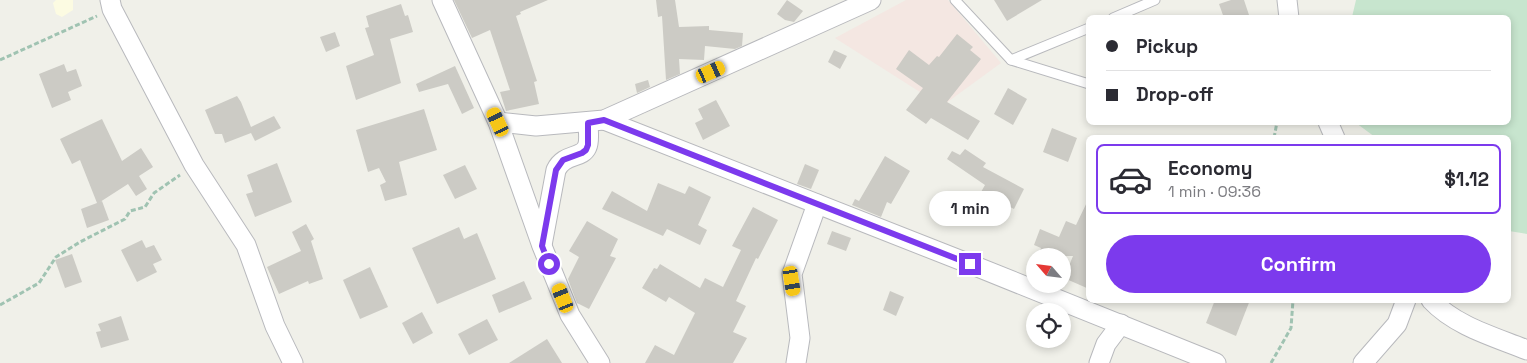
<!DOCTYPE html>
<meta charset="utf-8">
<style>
body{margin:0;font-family:"Space Grotesk",sans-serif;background:#f2f2f3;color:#2b2b33;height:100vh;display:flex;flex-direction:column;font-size:19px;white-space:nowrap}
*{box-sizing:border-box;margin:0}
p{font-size:16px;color:#7c7c81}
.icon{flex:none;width:28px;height:28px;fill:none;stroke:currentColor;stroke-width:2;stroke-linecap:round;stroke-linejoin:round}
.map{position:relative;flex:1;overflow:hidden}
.sheet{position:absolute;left:1086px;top:135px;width:425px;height:168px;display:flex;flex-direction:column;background:#fff;border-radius:8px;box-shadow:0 2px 8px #0003}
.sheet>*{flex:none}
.hud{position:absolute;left:1086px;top:15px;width:425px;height:110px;border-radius:8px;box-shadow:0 2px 8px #0003;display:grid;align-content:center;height:110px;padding:0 20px;background:#fff}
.needle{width:32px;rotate:298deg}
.fabs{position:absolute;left:1026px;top:248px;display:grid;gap:10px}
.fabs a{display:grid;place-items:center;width:45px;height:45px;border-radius:50%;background:#fff;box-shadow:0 2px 8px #0003;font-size:25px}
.end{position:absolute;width:22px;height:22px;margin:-11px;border:6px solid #7c3aed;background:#fff;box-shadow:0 0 0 2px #fff}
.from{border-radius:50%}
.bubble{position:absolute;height:35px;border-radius:18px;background:#fff;box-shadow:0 2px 8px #0003;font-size:16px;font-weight:700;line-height:35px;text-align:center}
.car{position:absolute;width:15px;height:30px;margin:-15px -8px;border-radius:6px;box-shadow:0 0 4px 1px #0007;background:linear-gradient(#f5c518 24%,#345 0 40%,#f5c518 0 76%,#345 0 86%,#f5c518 0)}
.hud b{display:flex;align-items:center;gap:18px;height:48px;font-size:19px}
.hud b+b{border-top:1px solid #e1e1e2}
.hud i{width:12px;height:12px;background:#2b2b33}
ul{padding:9px 0 0;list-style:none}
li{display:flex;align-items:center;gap:15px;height:70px;margin:0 10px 8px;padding:0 10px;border:2px solid transparent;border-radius:8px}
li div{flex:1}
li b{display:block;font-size:19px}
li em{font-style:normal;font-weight:700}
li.active{border-color:#7c3aed}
li>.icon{width:45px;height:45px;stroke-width:1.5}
.cta{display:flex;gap:10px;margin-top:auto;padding:10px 20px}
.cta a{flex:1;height:58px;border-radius:30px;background:#7c3aed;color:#fff;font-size:20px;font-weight:700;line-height:58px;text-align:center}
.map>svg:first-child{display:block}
.commercial{fill:#fcfbe2}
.medical{fill:#f4e7e2}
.green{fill:#c7e5ce}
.building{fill:#cccbc5}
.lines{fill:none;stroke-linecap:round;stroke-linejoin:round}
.lane-casing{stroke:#b8b9bd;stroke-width:11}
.street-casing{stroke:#b8b9bd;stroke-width:21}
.path{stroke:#a0c3b2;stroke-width:3;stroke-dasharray:5 2.5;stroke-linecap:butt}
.lane{stroke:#fff;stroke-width:9}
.street{stroke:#fff;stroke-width:19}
.route{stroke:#7c3aed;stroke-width:6}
</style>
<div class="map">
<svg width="1527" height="363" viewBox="0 0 1527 363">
<rect width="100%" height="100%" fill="#f0f0e9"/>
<polygon class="commercial" points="56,0 73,0 73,10 62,17 56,14 53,3"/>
<polygon class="medical" points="906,0 948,0 1001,63 942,106 835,38"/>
<polygon class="green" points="1356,0 1527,0 1527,234 1509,231 1509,138 1375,137 1356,123 1509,122 1509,18 1352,17"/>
<g class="building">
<polygon points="454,0 548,0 520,12 521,14 516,16 537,81 534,82 539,104 506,111 500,92 510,90 490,30 472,38"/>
<polygon points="656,0 675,0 679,27 709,26 709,30 743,33 742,46 735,49 705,46 704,60 679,59 680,74 666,80 662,16 658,17"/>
<polygon points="787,0 803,11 794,22 785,20 777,14"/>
<polygon points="994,0 1042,0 1007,21"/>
<polygon points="1231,0 1244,0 1250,18 1224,18 1219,4"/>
<polygon points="401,4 405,16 408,15 413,32 390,39 401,83 356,100 346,66 374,55 365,28 369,27 366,16"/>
<polygon points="335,32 340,46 326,52 320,37"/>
<polygon points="957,34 973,47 970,50 981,59 947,102 980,121 968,140 931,118 926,124 906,110 923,88 896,69 909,50 929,65 937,56 939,57"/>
<polygon points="834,50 847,56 840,69 828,62"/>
<polygon points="64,64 67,72 76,69 82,86 68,92 71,100 52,108 39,74"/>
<polygon points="455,66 474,108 462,114 448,84 419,92 416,84"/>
<polygon points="648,80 650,87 637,93 635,84"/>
<polygon points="1008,88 1027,99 1013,125 994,114"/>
<polygon points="237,96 241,102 251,127 274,116 281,128 255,141 251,133 225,143 222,134 215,134 205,110"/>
<polygon points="716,100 730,126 703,140 695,123 703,119 698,109"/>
<polygon points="424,109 437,150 399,162 407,195 385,201 380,185 386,182 379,168 368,172 356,130"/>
<polygon points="102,119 122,161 141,148 153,167 139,176 147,189 136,196 128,184 100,202 102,201 109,220 87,228 81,209 97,203 80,160 72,164 60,139"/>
<polygon points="1052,128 1077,138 1068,162 1043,152"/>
<polygon points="965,149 986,163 983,167 1024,189 1014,209 981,192 985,185 947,159 952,151 960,155"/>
<polygon points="885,156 910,171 891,204 887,202 881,217 852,205 855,199 859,201"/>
<polygon points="277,163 292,202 255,217 246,194 253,192 247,175"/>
<polygon points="805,164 819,170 811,189 797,184"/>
<polygon points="465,165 477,189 455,199 443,175"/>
<polygon points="658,183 685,194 689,186 711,197 698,225 707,230 700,245 667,229 663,236 602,209 612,191 647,211"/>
<polygon points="1089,198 1089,289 1064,278 1073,256 1037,256 1041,248 1034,245 1040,229 1059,237 1066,221 1076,225"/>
<polygon points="753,207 778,220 758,259 756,258 736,301 746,306 733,332 747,338 733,363 645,363 655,345 674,355 695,313 669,297 666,302 642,288 654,268 657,269 660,264 700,288 705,278 723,287 741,250 732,246"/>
<polygon points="587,221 618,239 610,256 616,258 589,309 577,303 568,279 579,257 569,251"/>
<polygon points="306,224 314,239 311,241 323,279 309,284 308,281 279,294 267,267 301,251 292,232"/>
<polygon points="459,227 464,239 477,233 496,279 437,304 412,248"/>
<polygon points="832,231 851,238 846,251 827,244"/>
<polygon points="142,240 146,248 154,245 162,260 153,264 157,272 137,282 121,250"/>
<polygon points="72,254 82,282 65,288 55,260"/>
<polygon points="370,267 388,307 360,319 343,280"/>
<polygon points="524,281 532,299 499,313 492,295"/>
<polygon points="890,291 904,297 896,316 883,310"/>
<polygon points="1215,300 1250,300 1236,336 1206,323"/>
<polygon points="422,312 433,333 413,344 402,323"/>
<polygon points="121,316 129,340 101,348 96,332 101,331 98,324"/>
<polygon points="487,319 498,340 469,355 458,334"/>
<polygon points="547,339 562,363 509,363"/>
</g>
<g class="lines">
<g class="lane-casing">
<g id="lane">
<polyline points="955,0 1011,60 1089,84"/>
<polyline points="1113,18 1155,0"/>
<polyline points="1011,60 1089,28"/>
</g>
</g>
<g class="street-casing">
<g id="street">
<polyline points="110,0 112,9 194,165 246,245 275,326 293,363"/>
<polyline points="442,0 498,122 542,246 570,315 600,363"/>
<polyline points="1287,0 1289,18"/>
<polyline points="604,120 970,264 1216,363"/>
<polyline points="498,122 536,126 604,120 871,0"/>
<polyline points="1328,122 1335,138"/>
<path d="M542 245 556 170C564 153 582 159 587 147 590 141 588 130 588 123"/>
<path d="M1431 300C1455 326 1495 337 1527 350"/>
<polyline points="796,363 800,338 792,274 817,204"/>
<polyline points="1099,363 1106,344 1121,324"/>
<polyline points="1363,363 1397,324 1406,300"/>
</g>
</g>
<g class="path">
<polyline points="0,60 97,16"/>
<polyline points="1274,138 1277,122"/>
<polyline points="0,305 39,283 56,257 80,242 125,219 130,211 145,207 154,193 180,175"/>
<polyline points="1271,363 1291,328 1293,300"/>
</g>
<use href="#lane" class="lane"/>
<use href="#street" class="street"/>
</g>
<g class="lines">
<polyline class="route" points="549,264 542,246 556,170 563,160 582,153 586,150 588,145 588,123 604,120 970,264"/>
</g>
</svg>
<div class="fabs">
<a><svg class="needle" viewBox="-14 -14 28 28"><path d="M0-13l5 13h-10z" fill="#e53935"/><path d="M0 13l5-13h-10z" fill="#7c7c81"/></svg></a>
<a><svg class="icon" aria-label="locate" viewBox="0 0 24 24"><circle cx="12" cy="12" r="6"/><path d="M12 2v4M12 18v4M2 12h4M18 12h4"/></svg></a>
</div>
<i class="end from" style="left:549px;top:264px"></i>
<i class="end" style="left:970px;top:264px"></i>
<div class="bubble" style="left:929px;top:191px;width:82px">1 min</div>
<i class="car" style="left:711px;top:72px;rotate:66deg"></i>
<i class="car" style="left:498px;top:122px;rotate:335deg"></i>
<i class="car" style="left:792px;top:281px;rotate:171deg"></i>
<i class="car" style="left:563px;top:298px;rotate:338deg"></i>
<div class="hud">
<b><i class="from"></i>Pickup</b>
<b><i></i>Drop-off</b>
</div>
<section class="sheet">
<ul>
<li class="active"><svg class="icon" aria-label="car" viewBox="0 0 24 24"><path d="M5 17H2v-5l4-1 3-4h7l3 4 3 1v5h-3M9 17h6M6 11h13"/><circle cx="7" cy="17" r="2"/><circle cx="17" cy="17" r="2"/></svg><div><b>Economy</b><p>1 min · 09:36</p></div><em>$1.12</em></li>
</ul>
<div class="cta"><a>Confirm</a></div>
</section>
</div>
